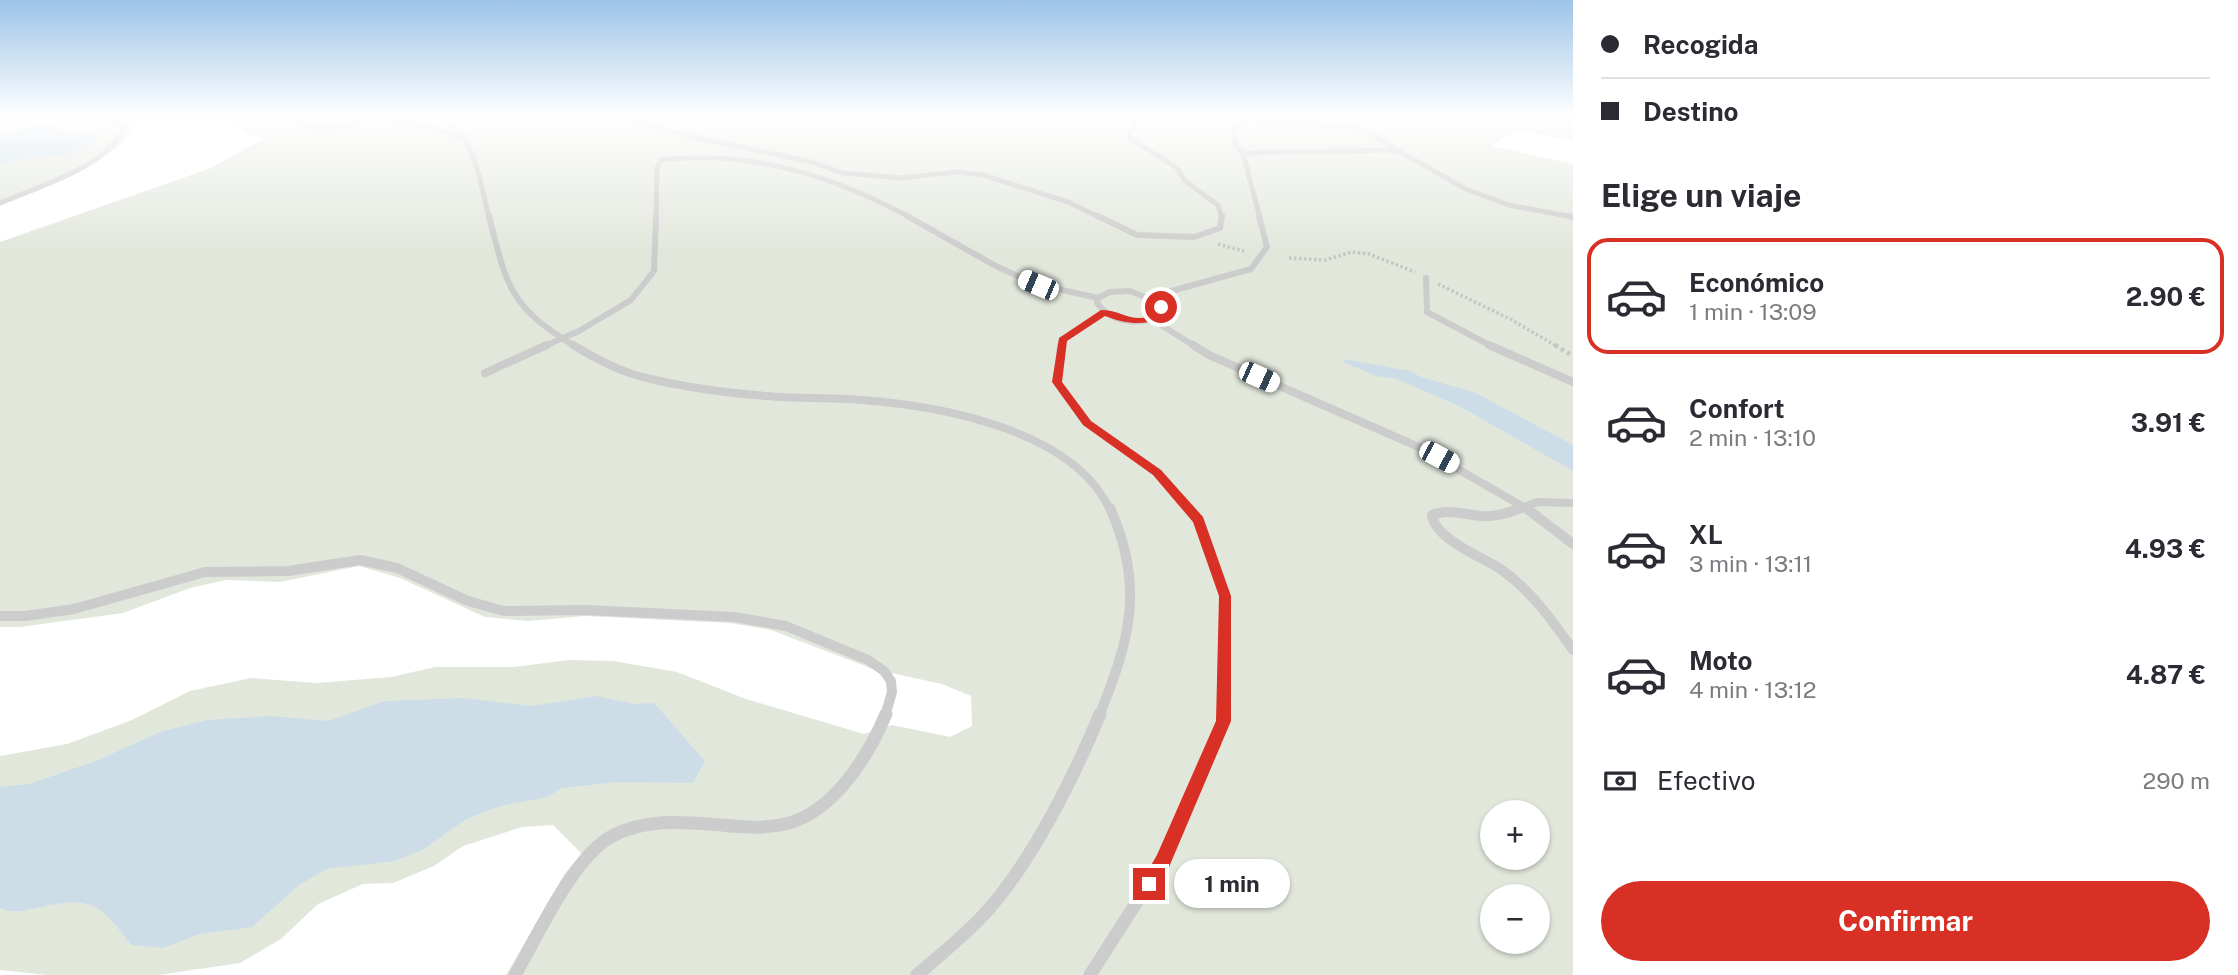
<!DOCTYPE html>
<html lang="es">
<meta charset="utf-8">
<style>
body{margin:0;font-family:"Public Sans",sans-serif;background:#f7f7f7;color:#2b2b33;height:100vh;display:flex;flex-direction:column;font-size:26px;white-space:nowrap}
*{box-sizing:border-box;margin:0}
p{font-size:23px;color:#7c7c81}
.icon{flex:none;width:38px;height:38px;fill:none;stroke:currentColor;stroke-width:2;stroke-linecap:round;stroke-linejoin:round}
.map{position:relative;flex:1;overflow:hidden}
.details{display:flex;flex-direction:column;background:#fff;width:665px}
.details>*{flex:none}
.top-card{display:grid;align-content:center;height:154px;padding:0 28px;background:#fff}
.buttons{position:absolute;left:1480px;top:800px;display:grid;gap:14px}
.buttons a{display:grid;place-items:center;width:70px;height:70px;border-radius:50%;background:#fff;box-shadow:0 2px 5px #0004;font-size:35px}
.end{position:absolute;width:32px;height:32px;margin:-16px;border:9px solid #d93025;background:#fff;box-shadow:0 0 0 4px #fff}
.from{border-radius:50%}
.bubble{position:absolute;height:49px;border-radius:24px;background:#fff;box-shadow:0 2px 5px #0004;font-size:23px;font-weight:700;line-height:49px;text-align:center}
.car{position:absolute;width:21px;height:42px;margin:-21px -10px;border-radius:9px;box-shadow:0 0 5px 2px #0007;background:linear-gradient(#fff 24%,#345 0 40%,#fff 0 76%,#345 0 86%,#fff 0)}
.top-card b{display:flex;align-items:center;gap:24px;height:66px;font-size:26px}
.top-card b+b{border-top:2px solid #e1e1e2}
.top-card i{width:18px;height:18px;background:#2b2b33}
ul{padding:0;list-style:none}
li{display:flex;align-items:center;gap:21px;height:116px;margin:0 14px 10px;padding:0 14px;border:4px solid transparent;border-radius:21px}
li div{flex:1}
li b{display:block;font-size:26px}
li em{font-style:normal;font-weight:700}
li.active{border-color:#d93025}
li>.icon{width:63px;height:63px;stroke-width:1.5}
h2{padding:0 28px;font-size:32px;line-height:84px}
.pay{display:flex;align-items:center;gap:18px;height:77px;padding:0 28px;font-size:26px}
.pay p{margin-inline-start:auto}
.button{display:flex;gap:14px;margin-top:auto;padding:14px 28px}
.button a{flex:1;height:80px;border-radius:42px;background:#d93025;color:#fff;font-size:28px;font-weight:700;line-height:80px;text-align:center}
main{display:flex;flex:1;min-height:0}
.map>svg:first-child{display:block}
.green{fill:#e2e7dc;fill-rule:evenodd}
.water{fill:#cddde8}
.lines{fill:none;stroke-linecap:round;stroke-linejoin:round}
.path-far1{stroke:#c6c6c6;stroke-width:3.5;stroke-dasharray:2.5 2.5;stroke-linecap:butt}
.path{stroke:#c6c6c6;stroke-width:4.5;stroke-dasharray:3.5 3.5;stroke-linecap:butt}
.lane-far4{stroke:#ccc;stroke-width:5}
.lane-far3{stroke:#ccc;stroke-width:6}
.lane-far2{stroke:#ccc;stroke-width:8}
.lane-far1{stroke:#ccc;stroke-width:10}
.lane{stroke:#ccc;stroke-width:13}
.lane-bridge{stroke:#ccc;stroke-width:6}
.route{fill:#d93025}
</style>
<main>
<div class="map">
<svg width="1573" height="975" viewBox="0 0 1573 975">
<rect width="100%" height="100%" fill="#fff"/>
<g class="green">
<path d="M0 115H116L132 125C127 159 31 193 0 206Z"/>
<path d="M222 115H1573V141L1516 130 1492 146 1573 164V975H506L564 875 582 854 553 825 522 827 488 838 463 846 434 866 393 883 363 884 318 904 281 939 240 963 158 975H47L0 970V756L67 744 132 720 190 691 251 678 317 683 391 677 435 667H514L569 660 613 661 677 672 746 699 864 734 892 725 950 737 972 726 971 696 942 684 873 669 771 630 730 623 585 616 528 621 485 617 400 578 359 566 280 582 226 580 190 588 123 613 20 627H0V242L211 168 264 138 247 134ZM1493 812H1538V858H1493ZM1493 896H1538V942H1493Z"/>
</g>
<g class="water">
<path d="M46 124H56L63 133C74 133 88 127 97 135L75 154 30 158 0 164V137L19 129Z"/>
<polygon points="1344,359 1410,371 1421,377 1476,393 1573,445 1573,471 1461,407 1397,379 1376,376 1343,362"/>
<path d="M596 696 634 704 654 703 705 761 693 783 619 782 561 788 548 797 500 806 466 819 424 849 395 861 327 869 299 885 252 927 200 934 163 948 131 945C99 902 91 896 36 908 22 911 14 914 0 908V787L29 784 96 761 160 732 207 720 271 716 328 721 385 701 464 698 531 706Z"/>
</g>
<g class="lines">
<g class="path-far1">
<polyline points="1218,244 1244,251"/>
<polyline points="1289,258 1325,260 1352,252 1369,254 1415,272"/>
<polyline points="1438,284 1512,320 1558,347"/>
</g>
<polyline class="path" points="1555,345 1573,356"/>
<g class="lane-far4">
<path d="M301 115 298 118 301 125C323 130 344 128 365 120"/>
<path d="M333 115C378 121 421 119 463 139"/>
<path d="M427 115C435 118 446 119 453 125 476 145 482 190 489 218"/>
<polyline points="611,115 702,139 812,162 842,173 901,178 957,172 983,175 1068,202 1101,218"/>
<polyline points="1127,115 1137,123 1130,133 1131,139 1177,168 1185,181 1218,205 1222,218"/>
<polyline points="1225,115 1242,120"/>
<polyline points="1243,153 1235,144 1233,130 1242,120 1348,126 1369,132 1396,149"/>
<path d="M0 203C41 185 104 169 125 127L109 117 111 115"/>
<path d="M656 218 657 168 661 160C751 150 832 175 911 218"/>
<polyline points="1260,218 1243,153 1397,150 1466,189 1509,205 1573,217"/>
</g>
<g class="lane-far3">
<path d="M489 216C507 288 510 307 576 347"/>
<polyline points="907,216 994,265 1035,284 1098,298"/>
<polyline points="1098,216 1137,235 1194,237 1220,228 1222,216"/>
<polyline points="1569,216 1573,217"/>
<polyline points="1426,278 1427,312 1493,347"/>
<path d="M1130 291 1157 302 1162 312 1160 317C1138 325 1112 324 1097 303L1098 298 1110 292Z"/>
<polyline points="1150,297 1251,269 1267,247 1259,216"/>
<polyline points="1153,320 1196,347"/>
<polyline points="579,331 631,300 654,271 656,216"/>
<polyline points="543,347 547,345"/>
<polyline points="1061,347 1062,340 1104,312"/>
</g>
<g class="lane-far2">
<path d="M573 345C598 360 622 373 651 379 689 388 728 393 766 396 798 399 830 397 862 400 941 406 1074 430 1110 510"/>
<polyline points="1061,345 1057,382 1087,423 1157,472 1190,510"/>
<polyline points="1193,345 1209,355 1421,448 1529,510"/>
<polyline points="1489,345 1573,382"/>
<polyline points="485,373 547,345"/>
<polyline points="1516,510 1537,502 1573,503"/>
</g>
<g class="lane-far1">
<polyline points="1189,508 1199,520 1225,596 1224,716"/>
<path d="M1521 508C1508 513 1496 517 1482 516 1465 515 1448 508 1432 515 1435 539 1480 556 1499 568 1530 589 1552 620 1573 650"/>
<polyline points="1526,508 1573,544"/>
<polyline points="0,616 25,616 74,609 205,572 288,571 360,560 397,568 468,601 504,611 585,610 735,617 786,626 868,660 884,671 891,681 892,692 885,716"/>
<path d="M1099 716C1130 640 1145 586 1110 508"/>
</g>
<g class="lane">
<path d="M515 975C537 937 573 857 612 836 646 818 684 822 721 825 742 827 764 829 785 824 833 813 868 757 886 714"/>
<path d="M917 975C941 954 967 934 988 910 1033 859 1074 777 1100 714"/>
<polyline points="1090,975 1163,861 1224,721 1224,714"/>
</g>
<polyline class="lane-bridge" points="547,345 579,331"/>
</g>
<linearGradient id="sky" x2="0" y2="1"><stop stop-color="#9dc4e8"/><stop offset="0.46" stop-color="#fff"/><stop offset="1" stop-color="#fff" stop-opacity="0"/></linearGradient>
<rect width="1573" height="252" fill="url(#sky)"/>
<path class="route" d="M1158 305 1166 307 1163 318C1142 326 1126 324 1105 316L1067 341 1062 382 1091 421 1161 470 1203 517 1231 596V721L1169 867 1155 890 1149 893 1142 890 1140 884 1157 855 1216 721 1219 596 1193 522 1153 475 1083 425 1052 382 1059 338 1101 310C1123 310 1129 324 1156 315Z"/>
</svg>
<div class="buttons">
<a>+</a>
<a>−</a>
</div>
<i class="end from" style="left:1161px;top:307px"></i>
<i class="end" style="left:1149px;top:884px"></i>
<div class="bubble" style="left:1174px;top:859px;width:116px">1 min</div>
<i class="car" style="left:1038px;top:285px;rotate:293deg"></i>
<i class="car" style="left:1259px;top:377px;rotate:114deg"></i>
<i class="car" style="left:1439px;top:457px;rotate:118deg"></i>
</div>
<section class="details">
<div class="top-card">
<b><i class="from"></i>Recogida</b>
<b><i></i>Destino</b>
</div>
<h2>Elige un viaje</h2>
<ul>
<li class="active"><svg class="icon" aria-label="car" viewBox="0 0 24 24"><path d="M5 17H2v-5l4-1 3-4h7l3 4 3 1v5h-3M9 17h6M6 11h13"/><circle cx="7" cy="17" r="2"/><circle cx="17" cy="17" r="2"/></svg><div><b>Económico</b><p>1 min · 13:09</p></div><em>2.90 €</em></li>
<li><svg class="icon" aria-label="car" viewBox="0 0 24 24"><path d="M5 17H2v-5l4-1 3-4h7l3 4 3 1v5h-3M9 17h6M6 11h13"/><circle cx="7" cy="17" r="2"/><circle cx="17" cy="17" r="2"/></svg><div><b>Confort</b><p>2 min · 13:10</p></div><em>3.91 €</em></li>
<li><svg class="icon" aria-label="car" viewBox="0 0 24 24"><path d="M5 17H2v-5l4-1 3-4h7l3 4 3 1v5h-3M9 17h6M6 11h13"/><circle cx="7" cy="17" r="2"/><circle cx="17" cy="17" r="2"/></svg><div><b>XL</b><p>3 min · 13:11</p></div><em>4.93 €</em></li>
<li><svg class="icon" aria-label="car" viewBox="0 0 24 24"><path d="M5 17H2v-5l4-1 3-4h7l3 4 3 1v5h-3M9 17h6M6 11h13"/><circle cx="7" cy="17" r="2"/><circle cx="17" cy="17" r="2"/></svg><div><b>Moto</b><p>4 min · 13:12</p></div><em>4.87 €</em></li>
</ul>
<div class="pay"><svg class="icon" aria-label="cash" viewBox="0 0 24 24"><path d="M3 7h18v10H3z"/><circle cx="12" cy="12" r="2"/></svg>Efectivo<p>290 m</p></div>
<div class="button"><a>Confirmar</a></div>
</section>
</main>
